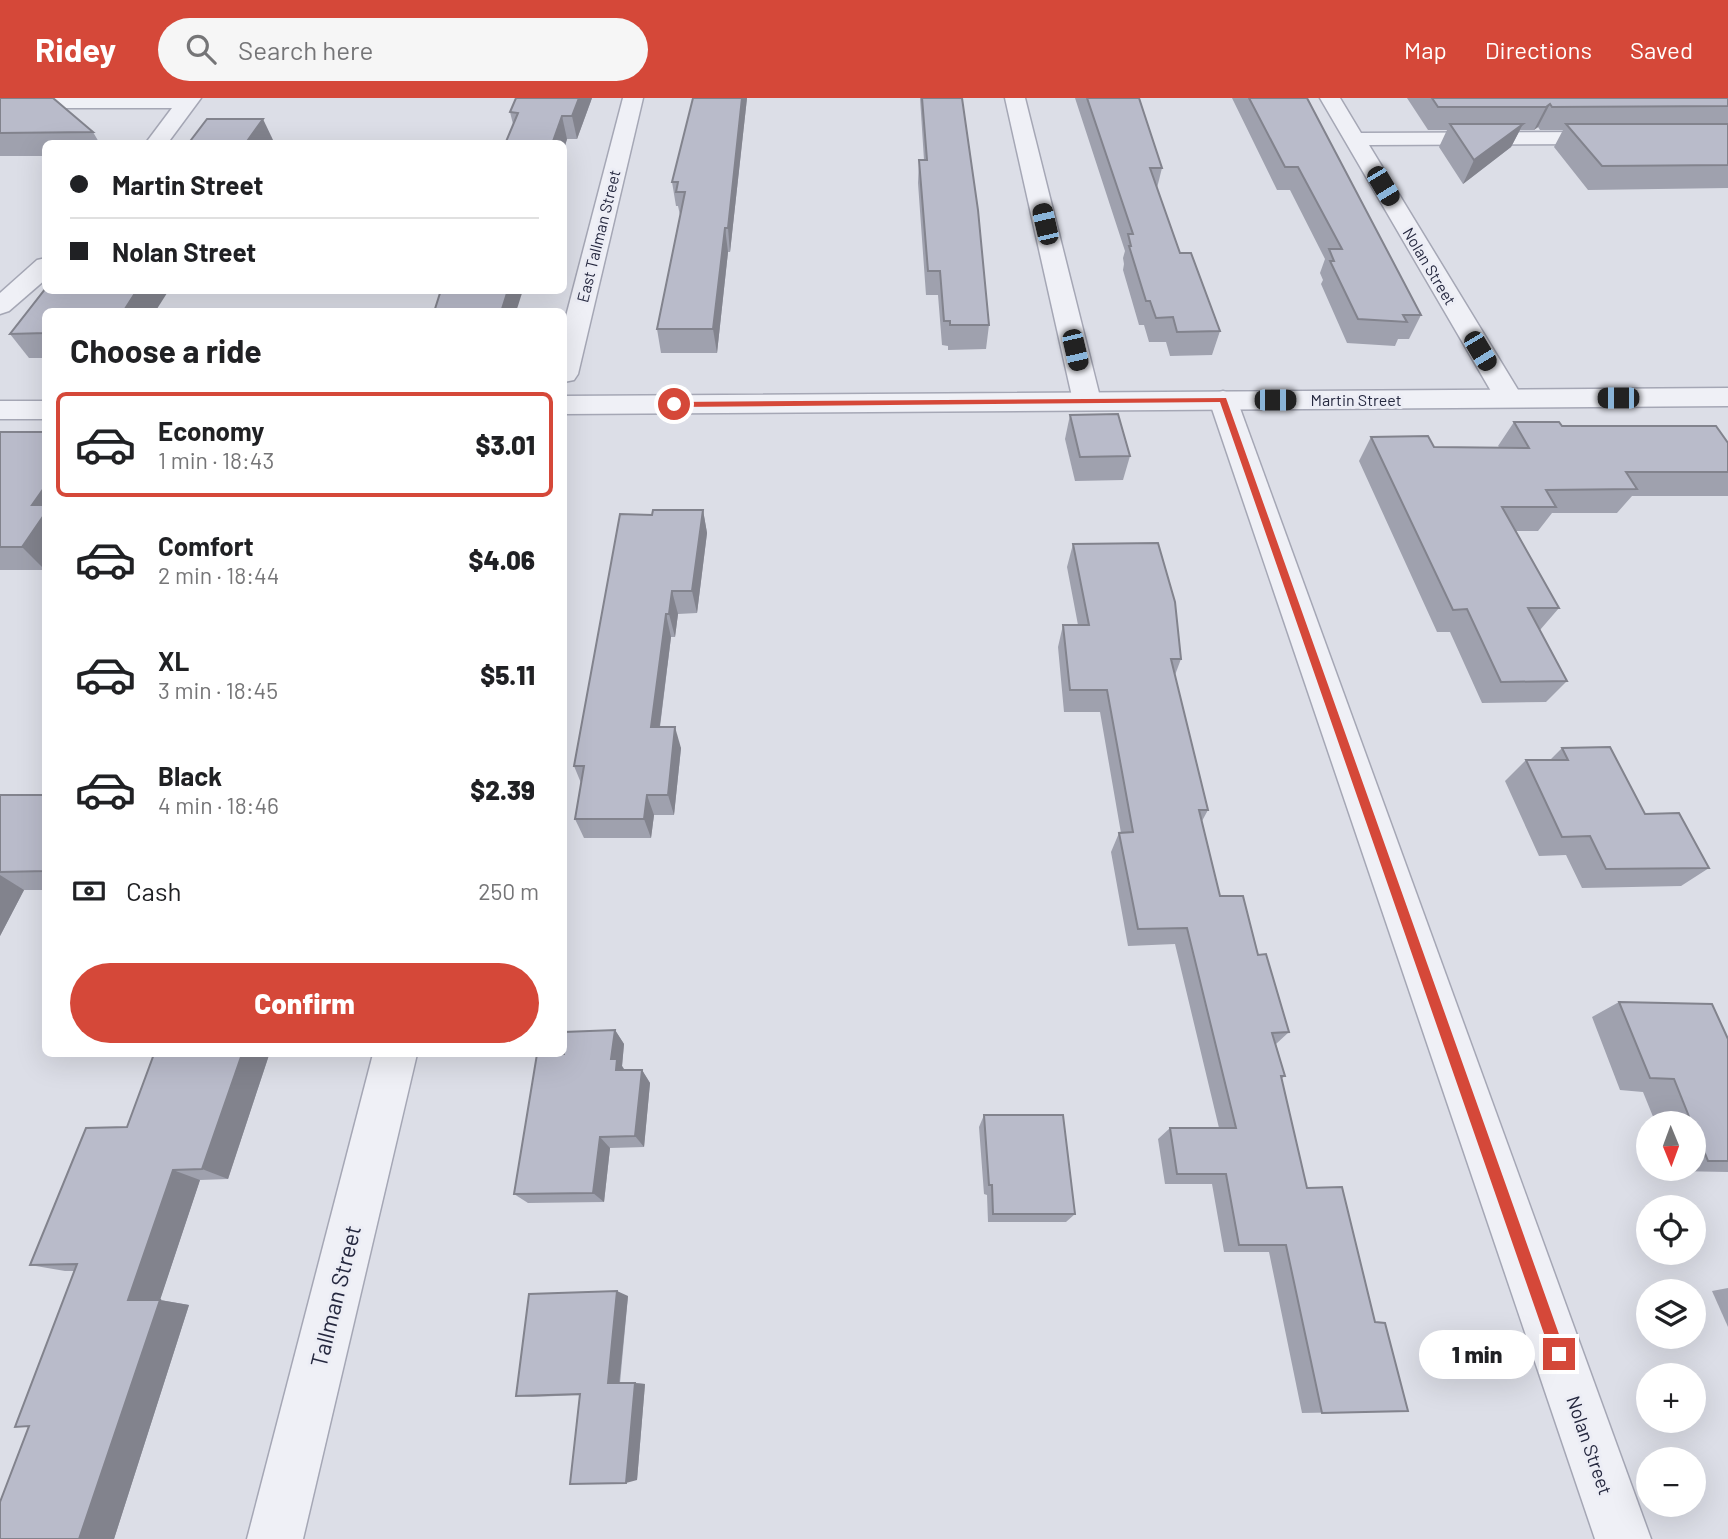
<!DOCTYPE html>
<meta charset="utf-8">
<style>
body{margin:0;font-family:Barlow,sans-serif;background:#f6f6f6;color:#202124;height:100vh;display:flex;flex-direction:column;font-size:26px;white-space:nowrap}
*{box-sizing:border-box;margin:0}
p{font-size:23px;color:#757577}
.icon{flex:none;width:38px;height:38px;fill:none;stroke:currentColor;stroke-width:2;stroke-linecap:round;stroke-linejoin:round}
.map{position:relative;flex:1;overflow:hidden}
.panel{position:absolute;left:42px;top:210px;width:525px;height:749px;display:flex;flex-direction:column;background:#fff;border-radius:10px;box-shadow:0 7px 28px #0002}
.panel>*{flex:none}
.top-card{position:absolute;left:42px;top:42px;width:525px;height:154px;border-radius:10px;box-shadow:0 7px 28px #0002;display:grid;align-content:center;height:154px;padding:0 28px;background:#fff}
.needle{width:46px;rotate:179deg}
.fabs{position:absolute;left:1636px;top:1013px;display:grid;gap:14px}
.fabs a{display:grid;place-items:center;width:70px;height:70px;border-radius:50%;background:#fff;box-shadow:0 7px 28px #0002;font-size:35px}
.end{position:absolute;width:32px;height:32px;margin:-16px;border:9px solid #d54839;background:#fff;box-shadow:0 0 0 4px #fff}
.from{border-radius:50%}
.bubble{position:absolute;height:49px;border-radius:24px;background:#fff;box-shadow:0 7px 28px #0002;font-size:23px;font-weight:800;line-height:49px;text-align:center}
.car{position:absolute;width:21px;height:42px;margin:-21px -10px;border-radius:9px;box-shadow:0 0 5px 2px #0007;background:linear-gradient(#222 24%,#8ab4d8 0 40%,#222 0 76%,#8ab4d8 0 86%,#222 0)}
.top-card b{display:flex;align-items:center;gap:24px;height:66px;font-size:26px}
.top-card b+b{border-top:2px solid #e0e0e0}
.top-card i{width:18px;height:18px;background:#202124}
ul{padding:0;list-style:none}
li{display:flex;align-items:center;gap:21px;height:105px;margin:0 14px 10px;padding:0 14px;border:4px solid transparent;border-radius:10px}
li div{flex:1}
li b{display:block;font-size:26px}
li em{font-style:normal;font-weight:800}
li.on{border-color:#d54839}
li>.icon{width:63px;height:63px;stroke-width:1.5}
h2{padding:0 28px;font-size:32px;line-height:84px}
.pay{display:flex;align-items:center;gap:18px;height:77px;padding:0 28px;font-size:26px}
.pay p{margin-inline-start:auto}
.primary-button{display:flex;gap:14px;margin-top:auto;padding:14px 28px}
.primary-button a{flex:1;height:80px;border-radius:42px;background:#d54839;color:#fff;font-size:28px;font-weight:800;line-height:80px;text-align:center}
header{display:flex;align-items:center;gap:42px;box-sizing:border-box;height:98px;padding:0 35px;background:#d54839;color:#fff}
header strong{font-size:33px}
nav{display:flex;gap:38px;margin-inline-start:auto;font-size:24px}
.search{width:490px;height:63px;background:#f6f6f6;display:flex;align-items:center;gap:18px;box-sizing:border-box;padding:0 24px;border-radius:38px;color:#757577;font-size:26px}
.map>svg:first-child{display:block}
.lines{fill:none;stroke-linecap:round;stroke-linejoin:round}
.minor-casing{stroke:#a5a7b5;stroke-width:3}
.tertiary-casing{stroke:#a5a7b5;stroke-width:3}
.minor{fill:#eff0f6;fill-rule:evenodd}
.tertiary{fill:#eff0f6;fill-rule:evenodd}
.wall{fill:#9fa1ae}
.shaded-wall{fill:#82838d}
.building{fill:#b9bbca;stroke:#82838d;stroke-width:2}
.route{fill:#d54839}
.labels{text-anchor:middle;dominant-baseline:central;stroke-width:6;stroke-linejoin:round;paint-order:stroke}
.far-street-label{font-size:16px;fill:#25283f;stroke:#ecedf5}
.street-label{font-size:19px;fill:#25283f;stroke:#ecedf5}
.near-street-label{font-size:23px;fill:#25283f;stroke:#ecedf5}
</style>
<header>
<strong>Ridey</strong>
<div class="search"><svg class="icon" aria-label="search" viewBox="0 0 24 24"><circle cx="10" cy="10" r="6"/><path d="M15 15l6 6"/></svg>Search here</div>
<nav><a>Map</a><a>Directions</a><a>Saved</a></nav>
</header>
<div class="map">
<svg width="1728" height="1441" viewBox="0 0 1728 1441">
<rect width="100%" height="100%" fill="#dcdee7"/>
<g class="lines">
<g class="minor-casing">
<g id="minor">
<polygon points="0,0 201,0 167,46 145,46 172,10 0,10"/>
<polygon points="623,0 643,0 578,276 574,282 564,284 564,226"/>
<polygon points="1005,0 1025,0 1101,303 1097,309 1087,312 1077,309 1073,303"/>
<polygon points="1320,0 1340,0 1361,35 1610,34 1621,40 1610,46 1369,47 1523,300 1519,306 1509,309 1499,306 1495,300"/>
<polygon points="46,160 46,181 9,213 0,216 0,195 37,162"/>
<polygon points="1223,293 1233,296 1237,302 1651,1441 1595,1441 1209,302 1213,296"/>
<polygon points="373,956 417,956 303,1441 247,1441"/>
</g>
</g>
<g class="tertiary-casing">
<g id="tertiary">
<polygon points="1728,290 1728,308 564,316 564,298"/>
<rect x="0" y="303" width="46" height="18"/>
</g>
</g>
<use href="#minor" class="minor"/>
<use href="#tertiary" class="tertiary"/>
</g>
<g class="wall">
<polygon points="0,0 93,34 100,46 46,46 46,58 0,58"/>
<polygon points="592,0 577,41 567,41 564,51 564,46 513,26 510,14"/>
<polygon points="693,0 747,0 730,154 728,154 717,255 661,255 657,231 680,117 678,108 676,108 672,84"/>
<polygon points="920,0 962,0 989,227 986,251 948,252 948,248 942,247 938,197 926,197 918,85 919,62 924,62"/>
<polygon points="1075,0 1139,0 1162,70 1157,90 1180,155 1220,233 1212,257 1170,258 1166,244 1149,244 1144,227 1139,227 1123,172 1124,166 1123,160 1125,153"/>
<polygon points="1232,0 1307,0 1421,217 1409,241 1398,241 1395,248 1347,245 1321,186 1323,182 1320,175 1325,161 1290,92 1277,92"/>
<polygon points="1407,0 1728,0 1728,90 1588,92 1554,49 1563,32 1540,32 1538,29 1534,32 1520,32 1511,49 1463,86 1439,49 1447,32 1428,32"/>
<polygon points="46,214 46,260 29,260 10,236"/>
<polygon points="1070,317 1130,358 1123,382 1075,383 1065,341"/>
<polygon points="1514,324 1728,345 1728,398 1632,398 1617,415 1552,415 1538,433 1516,433 1559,510 1540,532 1567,583 1546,604 1482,605 1450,534 1437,534 1359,363 1371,339 1434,349 1499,349 1498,348"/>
<polygon points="0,334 45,472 0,472"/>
<polygon points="703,412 707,435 697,515 678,516 675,539 671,539 660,629 681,650 674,717 654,717 651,740 584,740 575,721 581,685 574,668 652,417"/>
<polygon points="1073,446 1181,561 1175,577 1208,712 1202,723 1220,798 1258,857 1289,934 1276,946 1285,978 1281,981 1307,1090 1375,1224 1408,1313 1302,1315 1269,1154 1224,1154 1212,1086 1165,1086 1158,1041 1170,1030 1219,1030 1175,846 1128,848 1111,754 1119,735 1121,735 1100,614 1064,614 1058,549 1063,527 1078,527 1067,469"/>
<polygon points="1562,650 1645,716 1709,770 1681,788 1582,790 1566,757 1539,758 1505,683 1526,662 1550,662"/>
<polygon points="0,697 46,697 46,792 24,792 0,838"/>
<polygon points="1619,904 1728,941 1728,1074 1675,1073 1674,1071 1694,1071 1694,1026 1656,1026 1643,994 1620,992 1592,919"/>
<polygon points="615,932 624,946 622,968 625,972 642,972 650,985 644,1049 610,1050 604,1104 528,1105 514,1096"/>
<polygon points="154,956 266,956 269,957 228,1081 200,1082 160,1202 189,1207 114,1441 0,1441 29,1328 75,1173 65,1173 30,1167 127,1029"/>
<polygon points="984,1017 1075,1116 1066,1124 988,1124 987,1097 984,1096 979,1029"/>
<polygon points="1728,1190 1728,1229 1712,1193"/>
<polygon points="628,1198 620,1285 635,1285 645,1286 637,1382 580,1297 532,1299 516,1298"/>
</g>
<g class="shaded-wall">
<polygon points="579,0 592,0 577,41 572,18"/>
<polygon points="742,0 747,0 730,154 728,130"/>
<polygon points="1550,6 1538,29 1534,32 1546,9"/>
<polygon points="562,18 567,41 564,51 564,46 552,46"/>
<polygon points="263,21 274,44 272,46 245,46"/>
<polygon points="1523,26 1511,49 1463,86 1474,62"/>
<polygon points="725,130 728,154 717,255 713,231"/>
<polygon points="137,192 169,192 155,214 123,214"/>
<polygon points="508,192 523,192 516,214 501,214"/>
<polygon points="46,387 46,471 45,472 22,449 32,407"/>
<polygon points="703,412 707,435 697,515 692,493"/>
<polygon points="672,493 678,516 675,539 669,516"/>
<polygon points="666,516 671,539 657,650 651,629"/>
<polygon points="675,629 681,650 674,717 668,697"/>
<polygon points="647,697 654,717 651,740 644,721"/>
<polygon points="0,777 24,792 0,838"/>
<polygon points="615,932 624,946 622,968 626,975 616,972 611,961"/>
<polygon points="242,956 266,956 269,957 228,1081 202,1071"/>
<polygon points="642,972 650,985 644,1049 635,1038"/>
<polygon points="600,1039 610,1050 604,1104 593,1095"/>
<polygon points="173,1072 200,1082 160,1202 189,1207 114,1441 79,1441 128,1202"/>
<polygon points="617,1193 628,1198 619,1287 608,1285"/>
<polygon points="635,1285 645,1286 637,1382 626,1385"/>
</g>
<g class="building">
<polygon points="0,0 53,0 93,34 0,35"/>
<polygon points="516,0 579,0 572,18 562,18 552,46 505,46 518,15 510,14"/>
<polygon points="693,0 742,0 728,130 725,130 713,231 657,231 685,94 676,94 678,84 672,84"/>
<polygon points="922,0 962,0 978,112 989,227 950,227 950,223 944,223 940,173 928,173 919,62 927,62"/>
<polygon points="1087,0 1139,0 1162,70 1150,70 1180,155 1191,155 1220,233 1177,234 1173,219 1156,220 1150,203 1146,203 1129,148 1131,148 1128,136 1133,136"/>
<polygon points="1249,0 1307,0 1421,217 1403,217 1407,224 1358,221 1330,163 1334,163 1329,151 1342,151 1298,69 1285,69"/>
<polygon points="1432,0 1728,0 1728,8 1552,9 1550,6 1546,9 1438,9"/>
<polygon points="207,21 263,21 245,46 188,46"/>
<polygon points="1450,26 1523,26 1474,62"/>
<polygon points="1566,26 1728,26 1728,67 1602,68"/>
<polygon points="46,190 46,192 137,192 123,214 46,214 46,235 10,236"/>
<polygon points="441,192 508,192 501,214 434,214"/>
<polygon points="1118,316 1130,358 1080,359 1070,317"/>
<polygon points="1514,324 1559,324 1562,328 1716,328 1728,345 1728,374 1626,374 1637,391 1546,392 1556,409 1502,409 1559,510 1528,510 1567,583 1501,584 1467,511 1453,512 1371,339 1428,338 1434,349 1529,350"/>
<polygon points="0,334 46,334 46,387 32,407 46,407 46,414 22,449 0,449"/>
<polygon points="653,412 703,412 692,493 672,493 669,516 666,516 651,629 675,629 668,697 647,697 644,721 575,721 584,668 574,668 620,416 652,417"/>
<polygon points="1158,445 1175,504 1181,561 1171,561 1208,712 1199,712 1220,798 1243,798 1258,857 1266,856 1289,934 1272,935 1285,978 1281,978 1307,1090 1342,1089 1375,1224 1385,1225 1408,1313 1322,1315 1286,1147 1239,1147 1226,1076 1177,1076 1170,1030 1236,1030 1187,830 1138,831 1119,735 1133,734 1107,592 1070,592 1063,527 1089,527 1073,446"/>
<polygon points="1610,649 1645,716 1679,715 1709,770 1606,771 1590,738 1562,739 1526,662 1568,662 1562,650"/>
<polygon points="0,697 46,697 46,773 0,774"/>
<polygon points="1619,904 1712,906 1728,941 1728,1063 1708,1063 1694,1029 1694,1026 1692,1026 1674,981 1650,980"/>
<polygon points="615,932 611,961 617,961 616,972 642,972 635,1038 600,1039 593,1095 514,1096 537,956 564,956 564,934"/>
<polygon points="154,956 242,956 202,1071 173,1072 128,1202 160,1202 79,1441 0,1441 0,1404 29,1328 15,1329 77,1166 30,1167 86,1030 127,1029"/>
<polygon points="984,1017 1063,1017 1075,1116 993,1116 992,1087 989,1087"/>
<polygon points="617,1193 608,1285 635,1285 626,1385 570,1386 580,1296 516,1298 529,1196"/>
</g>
<polygon class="route" points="1226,300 1566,1256 1559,1264 1551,1256 1220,304 674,309 670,306 674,304"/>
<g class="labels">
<g class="far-street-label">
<text transform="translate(598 138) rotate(-76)">East Tallman Street</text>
<text transform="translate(1430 168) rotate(59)">Nolan Street</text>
<text x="1356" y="301">Martin Street</text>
</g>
<g class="street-label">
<text transform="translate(1590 1347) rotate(71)">Nolan Street</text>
</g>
<g class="near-street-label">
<text transform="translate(335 1198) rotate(-76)">Tallman Street</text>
</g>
</g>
</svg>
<div class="fabs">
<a><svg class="needle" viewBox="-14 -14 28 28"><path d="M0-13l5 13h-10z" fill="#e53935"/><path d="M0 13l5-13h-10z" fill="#757577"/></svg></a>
<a><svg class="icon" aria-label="locate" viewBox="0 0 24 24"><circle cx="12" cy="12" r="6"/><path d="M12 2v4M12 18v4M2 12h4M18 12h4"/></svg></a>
<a><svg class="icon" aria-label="layers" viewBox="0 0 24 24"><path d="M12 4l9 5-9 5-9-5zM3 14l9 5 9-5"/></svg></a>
<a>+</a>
<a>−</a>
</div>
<i class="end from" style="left:674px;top:306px"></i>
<i class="end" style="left:1559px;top:1256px"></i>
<div class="bubble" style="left:1419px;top:1232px;width:116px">1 min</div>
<i class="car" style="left:1383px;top:88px;rotate:149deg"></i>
<i class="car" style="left:1045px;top:126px;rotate:347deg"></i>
<i class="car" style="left:1075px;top:252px;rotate:167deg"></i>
<i class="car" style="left:1480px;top:253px;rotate:149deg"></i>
<i class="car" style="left:1618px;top:300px;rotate:270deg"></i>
<i class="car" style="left:1275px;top:302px;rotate:90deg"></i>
<div class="top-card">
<b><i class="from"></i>Martin Street</b>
<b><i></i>Nolan Street</b>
</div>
<section class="panel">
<h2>Choose a ride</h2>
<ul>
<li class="on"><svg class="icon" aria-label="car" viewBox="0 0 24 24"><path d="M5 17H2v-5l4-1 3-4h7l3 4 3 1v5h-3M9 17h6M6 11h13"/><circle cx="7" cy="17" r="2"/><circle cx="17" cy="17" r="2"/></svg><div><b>Economy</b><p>1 min · 18:43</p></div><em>$3.01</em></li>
<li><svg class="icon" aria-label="car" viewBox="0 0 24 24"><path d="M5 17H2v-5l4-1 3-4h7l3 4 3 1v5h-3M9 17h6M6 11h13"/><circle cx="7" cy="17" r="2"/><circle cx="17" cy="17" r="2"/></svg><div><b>Comfort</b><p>2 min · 18:44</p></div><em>$4.06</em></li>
<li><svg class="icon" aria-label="car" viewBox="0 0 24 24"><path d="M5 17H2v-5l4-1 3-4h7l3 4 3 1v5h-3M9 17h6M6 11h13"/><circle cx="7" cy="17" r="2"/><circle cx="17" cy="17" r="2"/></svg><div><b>XL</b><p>3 min · 18:45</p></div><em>$5.11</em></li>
<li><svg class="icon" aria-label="car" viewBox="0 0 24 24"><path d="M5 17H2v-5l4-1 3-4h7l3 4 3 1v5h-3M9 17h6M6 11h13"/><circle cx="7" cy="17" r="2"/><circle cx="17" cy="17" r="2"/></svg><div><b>Black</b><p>4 min · 18:46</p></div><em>$2.39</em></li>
</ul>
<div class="pay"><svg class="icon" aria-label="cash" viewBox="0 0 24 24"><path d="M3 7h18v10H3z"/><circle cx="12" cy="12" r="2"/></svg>Cash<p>250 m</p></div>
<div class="primary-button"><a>Confirm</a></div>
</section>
</div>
